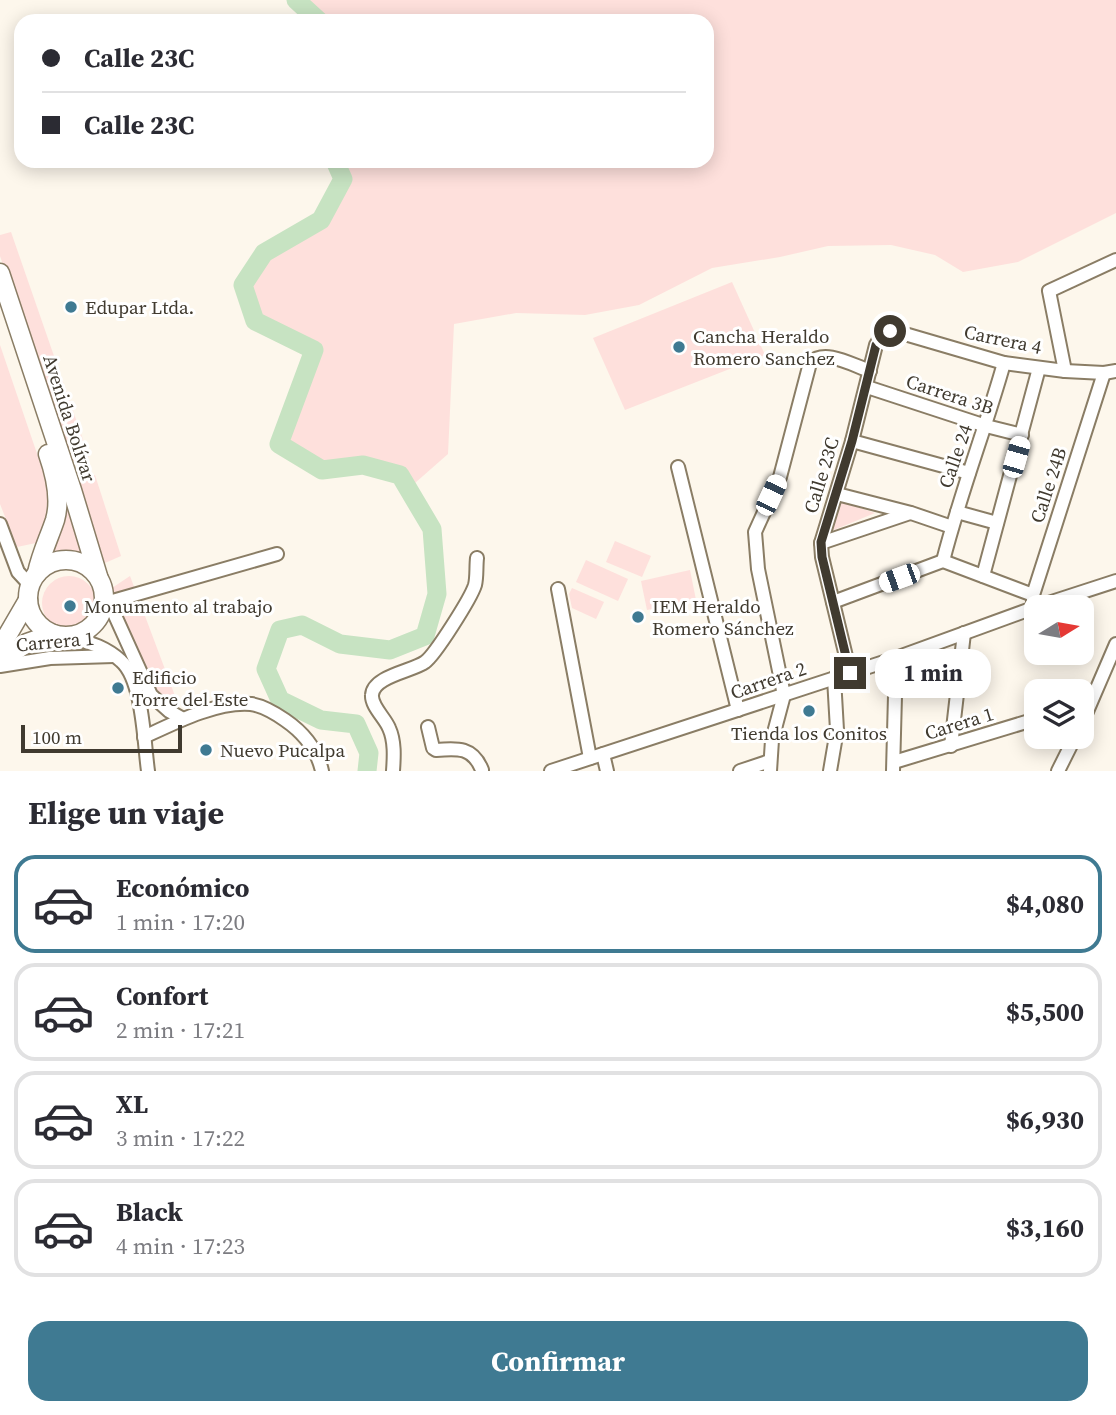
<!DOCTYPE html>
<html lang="es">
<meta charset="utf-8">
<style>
body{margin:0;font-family:"Source Serif 4",serif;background:#f2f2f3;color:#2b2b33;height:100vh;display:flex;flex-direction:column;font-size:26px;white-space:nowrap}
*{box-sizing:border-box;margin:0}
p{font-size:23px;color:#7c7c81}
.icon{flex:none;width:38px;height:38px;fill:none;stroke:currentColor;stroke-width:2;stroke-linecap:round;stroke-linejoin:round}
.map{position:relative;height:771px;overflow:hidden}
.drawer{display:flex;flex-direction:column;background:#fff;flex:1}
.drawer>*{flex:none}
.top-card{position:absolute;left:14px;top:14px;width:700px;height:154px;border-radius:21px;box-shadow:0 4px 18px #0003;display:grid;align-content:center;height:154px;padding:0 28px;background:#fff}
.needle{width:46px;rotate:79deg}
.buttons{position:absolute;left:1024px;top:595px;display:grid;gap:14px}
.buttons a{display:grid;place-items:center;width:70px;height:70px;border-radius:14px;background:#fff;box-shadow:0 4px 18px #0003;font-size:35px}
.scale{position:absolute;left:21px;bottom:18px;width:161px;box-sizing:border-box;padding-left:7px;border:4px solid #403a2f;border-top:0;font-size:19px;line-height:24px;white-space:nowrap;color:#403a2f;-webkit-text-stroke:5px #fff;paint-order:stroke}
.end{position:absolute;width:32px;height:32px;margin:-16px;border:9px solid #403a2f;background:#fff;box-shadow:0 0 0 4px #fff}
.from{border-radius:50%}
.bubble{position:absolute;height:49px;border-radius:21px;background:#fff;box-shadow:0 4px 18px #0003;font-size:23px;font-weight:700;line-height:49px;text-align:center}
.car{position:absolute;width:21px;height:42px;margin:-21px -10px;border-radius:9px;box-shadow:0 0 5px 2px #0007;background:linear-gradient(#fff 24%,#345 0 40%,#fff 0 76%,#345 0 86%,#fff 0)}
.top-card b{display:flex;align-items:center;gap:24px;height:66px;font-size:26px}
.top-card b+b{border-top:2px solid #e1e1e2}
.top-card i{width:18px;height:18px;background:#2b2b33}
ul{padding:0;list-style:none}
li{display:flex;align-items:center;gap:21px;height:98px;margin:0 14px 10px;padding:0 14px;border:4px solid #e1e1e2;border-radius:21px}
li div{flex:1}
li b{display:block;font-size:26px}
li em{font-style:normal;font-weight:700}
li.active{border-color:#3f7a92}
li>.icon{width:63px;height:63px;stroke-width:1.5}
h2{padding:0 28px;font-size:32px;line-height:84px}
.action{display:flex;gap:14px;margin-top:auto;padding:14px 28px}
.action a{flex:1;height:80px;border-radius:21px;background:#3f7a92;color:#fff;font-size:28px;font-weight:700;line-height:80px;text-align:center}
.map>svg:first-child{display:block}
.green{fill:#fee0dc}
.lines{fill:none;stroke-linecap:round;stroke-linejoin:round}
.river{stroke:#c7e3c2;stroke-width:19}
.minor-casing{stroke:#8a7d65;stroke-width:16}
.secondary-casing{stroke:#8a7d65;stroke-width:21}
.minor{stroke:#fff;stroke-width:12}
.secondary{stroke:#fff;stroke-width:18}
.route{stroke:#403a2f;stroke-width:9}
.poi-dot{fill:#3f7a92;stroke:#fff;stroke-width:2.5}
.labels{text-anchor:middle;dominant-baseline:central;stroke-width:6;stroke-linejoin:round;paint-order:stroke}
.poi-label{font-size:19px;fill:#403a2f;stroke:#fff;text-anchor:start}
.street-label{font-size:19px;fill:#403a2f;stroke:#fff}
</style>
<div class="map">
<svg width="1116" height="771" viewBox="0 0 1116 771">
<rect width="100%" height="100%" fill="#fdf7ec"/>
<g class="green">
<polygon points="296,0 1116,0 1116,213 1018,262 963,272 935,255 891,245 828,246 780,257 712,268 639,305 585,315 516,313 454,324 448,454 415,483 400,475 363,465 322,470 279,444 314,350 255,321 243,285 269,250 321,220 343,179 335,161 707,161 707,21 319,21"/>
<polygon points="11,232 89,457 73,461 67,455 0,256 0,235"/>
<polygon points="732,282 765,355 625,410 593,338"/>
<polygon points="0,345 48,486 46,519 36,543 17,547 0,504"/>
<polygon points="95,475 121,556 105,563 76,483"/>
<path d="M67 496 86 561C74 553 64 552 51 557 56 539 60 510 67 496Z"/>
<polygon points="840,501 875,513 829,532"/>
<polygon points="615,541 651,556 642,577 606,562"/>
<polygon points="586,560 628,579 618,601 576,582"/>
<polygon points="690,570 696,600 647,610 641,581"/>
<circle cx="69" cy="603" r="27"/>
<polygon points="130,576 181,712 173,713 142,678 112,588"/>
<polygon points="572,588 604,602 596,619 572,608 569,594"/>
</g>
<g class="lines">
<g class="river">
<polyline points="296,0 319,21"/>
<polyline points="335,161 343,179 321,220 264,253 243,285 255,321 314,350 279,444 322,470 363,465 400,475 432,529 437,594 425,636 390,650 340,644 302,625 280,630 266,669 280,700 321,720 356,724 369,753 367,771"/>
</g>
<g class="minor-casing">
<g id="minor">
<polyline points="1065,371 1049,291 1116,260"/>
<polyline points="867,387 986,426 1022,435"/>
<polyline points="852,441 969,473"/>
<polyline points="678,467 738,710"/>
<polyline points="837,494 911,513 952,527"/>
<polyline points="957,512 997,523"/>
<polyline points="0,524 18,572 30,585"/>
<polyline points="821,543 910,513"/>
<path d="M943 561C960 494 985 430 1004 363"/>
<polyline points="983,576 1039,368"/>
<polyline points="103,589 151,695 169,711 183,719"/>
<polyline points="558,589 590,758"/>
<polyline points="109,602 277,554"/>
<polyline points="833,602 943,561 1033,595"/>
<polyline points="1036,607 1116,581"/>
<polyline points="1033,608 1033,595 1104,373"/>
<path d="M67 636C87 642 105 646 121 661 143 680 144 743 148 771"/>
<polyline points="0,666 50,658 114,656"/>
<polyline points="850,673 822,557 821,543 852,441 876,345 884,332 898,332 1004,363 1065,371 1104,373 1116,371"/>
<polyline points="1082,723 1116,644"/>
<path d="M428 727 433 748 436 750C458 748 473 747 482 770"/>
<path d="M144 737C174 723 217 701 251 704 264 706 275 713 285 720 304 733 317 749 322 771"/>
<polyline points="951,746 964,633"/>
<polyline points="603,754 607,771"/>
<polyline points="894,762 1036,719"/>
<path d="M393 771C394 757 395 741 389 728 385 718 371 706 372 695 373 676 413 671 425 662 435 655 471 598 475 585 477 577 476 567 477 558"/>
<polyline points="551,771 896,658 1036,607"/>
<polyline points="740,771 770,761"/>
<path d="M770 771 772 740 784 695 758 569 755 532 780 477 810 363C825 348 852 365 870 371"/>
<polyline points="830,771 837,730 834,678"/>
<polyline points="893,771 896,658"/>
<polyline points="1058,771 1075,737"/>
</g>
</g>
<g class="secondary-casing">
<g id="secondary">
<polyline points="0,273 72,490 98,576"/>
<circle cx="66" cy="598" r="38"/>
<path d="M37 573C41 554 49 538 55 520 61 499 55 474 48 454"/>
<polyline points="0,648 28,600"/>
<polyline points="0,661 27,643 53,634"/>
</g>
</g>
<use href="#minor" class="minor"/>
<use href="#secondary" class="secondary"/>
</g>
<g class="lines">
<polyline class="route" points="850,673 822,557 821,542 852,441 876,345 884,332 890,331"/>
</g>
<g class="poi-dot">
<circle cx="71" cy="307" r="7"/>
<circle cx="679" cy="347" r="7"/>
<circle cx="70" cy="606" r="7"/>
<circle cx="638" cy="617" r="7"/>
<circle cx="118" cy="688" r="7"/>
<circle cx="809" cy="711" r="7"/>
<circle cx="206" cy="750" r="7"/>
</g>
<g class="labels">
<g class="poi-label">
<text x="85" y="307">Edupar Ltda.</text>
<text x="693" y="336">Cancha Heraldo<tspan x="693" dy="22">Romero Sanchez</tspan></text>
<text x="84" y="606">Monumento al trabajo</text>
<text x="652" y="606">IEM Heraldo<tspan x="652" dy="22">Romero Sánchez</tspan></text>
<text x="132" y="677">Edificio<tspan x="132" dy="22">Torre del Este</tspan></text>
<text x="809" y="733" text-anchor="middle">Tienda los Conitos</text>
<text x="220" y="750">Nuevo Pucalpa</text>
</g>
<g class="street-label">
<text transform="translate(1003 339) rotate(12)">Carrera 4</text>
<text transform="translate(950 394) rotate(18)">Carrera 3B</text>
<text transform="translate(70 418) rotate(72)">Avenida Bolívar</text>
<text transform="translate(955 456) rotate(-71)">Calle 24</text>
<text transform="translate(821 475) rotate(-73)">Calle 23C</text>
<text transform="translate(1048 485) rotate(-72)">Calle 24B</text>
<text transform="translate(55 641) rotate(-5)">Carrera 1</text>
<text transform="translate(768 680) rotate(-19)">Carrera 2</text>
<text transform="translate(959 723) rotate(-17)">Carera 1</text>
</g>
</g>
</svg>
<div class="buttons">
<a><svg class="needle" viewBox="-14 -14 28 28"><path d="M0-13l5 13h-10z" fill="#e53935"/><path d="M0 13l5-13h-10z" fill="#7c7c81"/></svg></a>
<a><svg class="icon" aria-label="layers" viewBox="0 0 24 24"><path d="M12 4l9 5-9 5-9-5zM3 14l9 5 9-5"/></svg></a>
</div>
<div class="scale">100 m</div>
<i class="end from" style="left:890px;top:331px"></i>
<i class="end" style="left:850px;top:673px"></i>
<div class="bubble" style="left:875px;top:649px;width:116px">1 min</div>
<i class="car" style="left:1016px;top:457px;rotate:16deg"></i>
<i class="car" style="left:771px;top:495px;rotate:25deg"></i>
<i class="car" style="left:899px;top:578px;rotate:250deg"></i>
<div class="top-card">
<b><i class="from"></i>Calle 23C</b>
<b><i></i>Calle 23C</b>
</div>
</div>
<section class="drawer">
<h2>Elige un viaje</h2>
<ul>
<li class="active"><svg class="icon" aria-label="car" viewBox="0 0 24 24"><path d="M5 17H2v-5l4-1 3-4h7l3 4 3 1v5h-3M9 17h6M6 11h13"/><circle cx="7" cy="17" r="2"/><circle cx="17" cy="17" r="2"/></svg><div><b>Económico</b><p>1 min · 17:20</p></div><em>$4,080</em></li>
<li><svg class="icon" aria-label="car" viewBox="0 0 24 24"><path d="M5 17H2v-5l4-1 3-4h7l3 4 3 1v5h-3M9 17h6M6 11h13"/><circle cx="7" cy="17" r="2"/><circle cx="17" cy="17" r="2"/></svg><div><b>Confort</b><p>2 min · 17:21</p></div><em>$5,500</em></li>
<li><svg class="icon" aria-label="car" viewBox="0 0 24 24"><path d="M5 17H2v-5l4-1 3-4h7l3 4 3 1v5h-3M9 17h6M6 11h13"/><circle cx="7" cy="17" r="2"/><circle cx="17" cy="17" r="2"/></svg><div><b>XL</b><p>3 min · 17:22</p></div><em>$6,930</em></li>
<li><svg class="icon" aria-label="car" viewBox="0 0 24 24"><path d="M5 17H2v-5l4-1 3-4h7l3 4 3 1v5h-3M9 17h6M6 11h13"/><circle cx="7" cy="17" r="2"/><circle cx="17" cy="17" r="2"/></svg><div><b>Black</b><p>4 min · 17:23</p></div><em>$3,160</em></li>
</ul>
<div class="action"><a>Confirmar</a></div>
</section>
